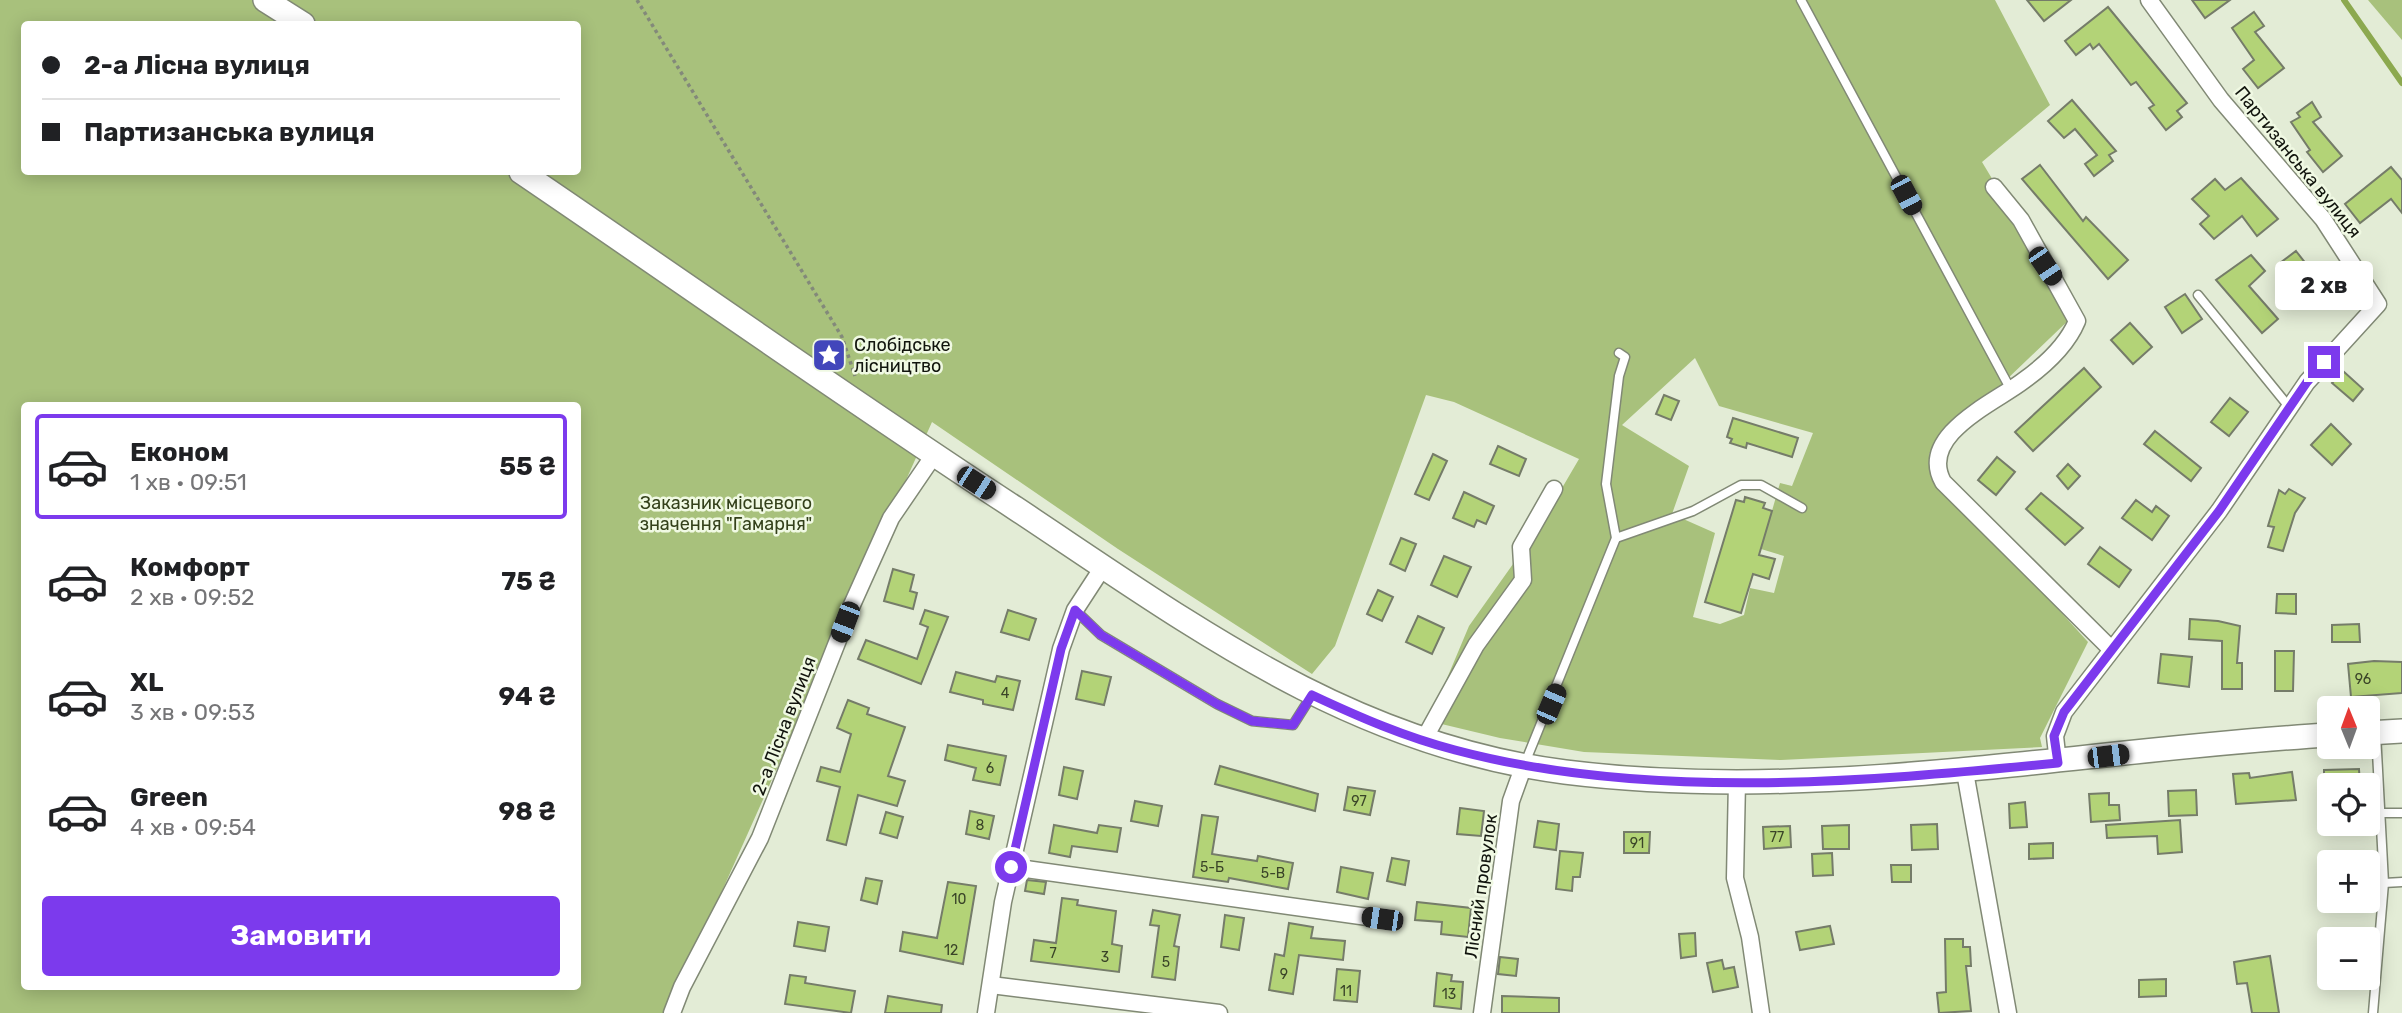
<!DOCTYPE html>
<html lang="uk">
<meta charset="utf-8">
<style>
body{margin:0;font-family:Rubik,sans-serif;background:#f6f6f6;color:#202124;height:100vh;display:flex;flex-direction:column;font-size:26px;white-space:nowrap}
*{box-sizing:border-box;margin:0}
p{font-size:23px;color:#757577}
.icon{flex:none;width:38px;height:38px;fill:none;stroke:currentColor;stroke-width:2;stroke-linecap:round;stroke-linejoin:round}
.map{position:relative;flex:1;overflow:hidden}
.sheet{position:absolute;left:21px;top:402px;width:560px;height:588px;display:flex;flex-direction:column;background:#fff;border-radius:7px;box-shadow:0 4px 18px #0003}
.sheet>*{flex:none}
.guide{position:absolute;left:21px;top:21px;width:560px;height:154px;border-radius:7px;box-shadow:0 4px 18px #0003;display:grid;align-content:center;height:154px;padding:0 21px;background:#fff}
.needle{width:46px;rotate:359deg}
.controls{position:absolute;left:2317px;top:696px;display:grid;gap:14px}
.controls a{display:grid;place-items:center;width:63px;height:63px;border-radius:7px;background:#fff;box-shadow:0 4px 18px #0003;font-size:35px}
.end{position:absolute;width:32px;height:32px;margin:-16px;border:9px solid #7c3aed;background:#fff;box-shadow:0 0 0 4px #fff}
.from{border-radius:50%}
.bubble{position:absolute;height:49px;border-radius:7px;background:#fff;box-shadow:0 4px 18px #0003;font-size:23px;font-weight:700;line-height:49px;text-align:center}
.car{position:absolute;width:21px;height:42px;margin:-21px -10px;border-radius:9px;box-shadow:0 0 5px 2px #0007;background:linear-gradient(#222 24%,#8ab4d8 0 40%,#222 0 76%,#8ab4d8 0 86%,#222 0)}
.guide b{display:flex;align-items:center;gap:24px;height:66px;font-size:26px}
.guide b+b{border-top:2px solid #e0e0e0}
.guide i{width:18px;height:18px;background:#202124}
ul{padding:12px 0 0;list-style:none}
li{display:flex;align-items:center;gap:21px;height:105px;margin:0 14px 10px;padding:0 7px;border:4px solid transparent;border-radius:7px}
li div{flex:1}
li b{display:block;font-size:26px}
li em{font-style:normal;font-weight:700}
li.active{border-color:#7c3aed}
li>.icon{width:63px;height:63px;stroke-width:1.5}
.primary-button{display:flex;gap:14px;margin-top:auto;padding:14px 21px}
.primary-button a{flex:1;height:80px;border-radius:7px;background:#7c3aed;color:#fff;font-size:28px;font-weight:700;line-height:80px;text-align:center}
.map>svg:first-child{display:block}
.green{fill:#a8c17c;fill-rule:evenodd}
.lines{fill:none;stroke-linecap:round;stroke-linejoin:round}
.stream{stroke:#8ca94f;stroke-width:6}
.building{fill:#b3d377;stroke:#757c69;stroke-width:2}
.lane-casing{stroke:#818975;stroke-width:11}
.street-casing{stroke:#818975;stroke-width:19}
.secondary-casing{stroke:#818975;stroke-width:26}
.path{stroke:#83897a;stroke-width:3.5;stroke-dasharray:3.5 3.5;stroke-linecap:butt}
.lane{stroke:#fff;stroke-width:8}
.street{stroke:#fff;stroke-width:16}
.secondary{stroke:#fff;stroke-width:23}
.route{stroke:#7c3aed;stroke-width:9}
.labels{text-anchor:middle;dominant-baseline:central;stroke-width:5;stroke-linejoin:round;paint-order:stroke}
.number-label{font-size:14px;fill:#3a4428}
.street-label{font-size:18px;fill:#11140d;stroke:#f0f9e3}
.poi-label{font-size:18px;fill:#11140d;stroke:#f0f9e3;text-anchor:start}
.park-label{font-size:18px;fill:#34411b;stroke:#f0f9e3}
</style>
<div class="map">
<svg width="2402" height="1013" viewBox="0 0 2402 1013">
<rect width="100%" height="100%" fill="#e3ecd6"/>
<g class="green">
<path d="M0 0H1995L2050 105 1982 162 2074 315 1929 454 1943 482 2088 642 2040 738 2042 747 1781 760 1584 752 1500 738 1429 721 1469 626 1538 529 1579 459 1454 402 1426 395 1335 646 1312 674 1118 549 932 422 709 920 681 1013H0ZM24 24H578V172H24ZM1695 358 1719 406 1813 433 1792 486 1780 483 1761 549 1784 556 1774 593 1750 588 1744 615 1720 624 1693 617 1715 533 1672 514 1689 466 1622 425ZM24 406H578V987H24Z"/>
<polygon points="2368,0 2402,0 2402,40"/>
</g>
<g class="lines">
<polyline class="stream" points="2344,0 2402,83"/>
</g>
<g class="building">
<polygon points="2027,0 2071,0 2044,21"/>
<polygon points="2192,0 2230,0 2205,18"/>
<polygon points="2108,7 2187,103 2177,111 2182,117 2166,130 2149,108 2154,105 2136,82 2131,85 2099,44 2093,49 2090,44 2076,55 2065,41"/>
<polygon points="2254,12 2264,26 2255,32 2284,68 2258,88 2243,69 2254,60 2232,28"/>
<polygon points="2072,100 2116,151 2109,155 2113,161 2094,176 2085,164 2097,155 2075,129 2064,138 2048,121"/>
<polygon points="2312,102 2321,117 2313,122 2342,156 2323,172 2307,152 2310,150 2291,122 2300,117 2297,113"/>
<polygon points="2040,165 2083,221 2086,217 2128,260 2108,279 2022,179"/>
<polygon points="2391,167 2402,180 2402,213 2391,199 2360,223 2345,204"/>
<polygon points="2241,178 2278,219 2257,236 2242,216 2214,239 2200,224 2209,216 2192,199 2215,179 2225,190"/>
<polygon points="2296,251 2324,287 2307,299 2280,263"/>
<polygon points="2251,255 2265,271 2249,286 2278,319 2262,333 2216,280"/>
<polygon points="2185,294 2202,319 2182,333 2165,307"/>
<polygon points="2130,323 2152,347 2133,364 2111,340"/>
<polygon points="2084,368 2101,387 2033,451 2015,432"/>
<polygon points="2343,371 2363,389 2353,401 2332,383"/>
<polygon points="1664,395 1679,401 1671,420 1656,414"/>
<polygon points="2230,398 2248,412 2229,436 2211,422"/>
<polygon points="1733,418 1798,438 1792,457 1747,443 1746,448 1730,443 1732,439 1727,437"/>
<polygon points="2331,424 2351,444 2332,465 2311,445"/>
<polygon points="2155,431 2201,468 2191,481 2144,444"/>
<polygon points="1498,446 1526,459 1519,476 1490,464"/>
<polygon points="1433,454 1447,461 1429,500 1415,494"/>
<polygon points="1997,457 2015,472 1996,495 1978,480"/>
<polygon points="2068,464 2080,476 2068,489 2057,476"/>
<polygon points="2289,489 2305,498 2295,513 2283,551 2268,547 2274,527 2268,526 2279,490 2285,494"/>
<polygon points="1464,492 1494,506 1486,524 1477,520 1474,527 1453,518"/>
<polygon points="2041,493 2083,528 2065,545 2026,509"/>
<polygon points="1745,497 1765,503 1763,508 1772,511 1759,555 1775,559 1769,579 1753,574 1741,613 1705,602 1736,500 1744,502"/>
<polygon points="2136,500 2152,512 2156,506 2169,516 2152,540 2122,518"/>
<polygon points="1401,538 1416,544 1405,571 1390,564"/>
<polygon points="2100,547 2131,570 2119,587 2088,564"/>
<polygon points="1444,556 1471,567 1457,597 1431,585"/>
<polygon points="893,569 914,575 910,591 917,593 913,609 884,601"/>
<polygon points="1378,590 1393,597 1382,621 1367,614"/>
<polygon points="2277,594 2296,594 2296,614 2276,613"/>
<polygon points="925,610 948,617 921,684 858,659 866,640 917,659 928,627 920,624"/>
<polygon points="1008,610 1036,619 1029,640 1001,632"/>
<polygon points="1418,616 1444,628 1432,654 1406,642"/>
<polygon points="2190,619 2218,621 2240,626 2237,663 2242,663 2242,689 2222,689 2222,641 2189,639"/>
<polygon points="2359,624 2360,642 2332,642 2332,625"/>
<polygon points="2275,651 2294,651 2293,691 2275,691"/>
<polygon points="2161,654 2192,657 2189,687 2158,683"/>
<polygon points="2374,661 2402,662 2402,693 2351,697 2348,664"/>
<polygon points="1082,671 1111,677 1104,705 1076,699"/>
<polygon points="956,672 995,682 997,676 1020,681 1013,710 983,704 983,700 950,692"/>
<polygon points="848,700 869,708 867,714 905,727 888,776 905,781 897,806 858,795 846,845 827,840 840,787 817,781 821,767 840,772 851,734 837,728"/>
<polygon points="948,745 1006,756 1000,785 973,780 976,768 945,760"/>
<polygon points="1220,766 1318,794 1315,811 1215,784"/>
<polygon points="1064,767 1083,771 1077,799 1059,795"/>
<polygon points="2359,769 2360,786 2324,786 2324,770"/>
<polygon points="2292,772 2296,800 2236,804 2233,774 2249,773 2250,778"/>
<polygon points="1348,787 1375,791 1370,815 1344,810"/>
<polygon points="2196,790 2197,815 2169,816 2168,791"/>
<polygon points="2109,793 2109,805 2119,805 2120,820 2091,822 2089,794"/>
<polygon points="1135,801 1162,806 1158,826 1131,821"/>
<polygon points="2025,802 2027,827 2010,828 2009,804"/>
<polygon points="1460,808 1484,811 1481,836 1457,834"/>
<polygon points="970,811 994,816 989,839 966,834"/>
<polygon points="886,812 903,817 897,838 880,833"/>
<polygon points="1202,815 1218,817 1212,854 1257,861 1258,856 1293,863 1288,889 1229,878 1228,882 1193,877"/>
<polygon points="2180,820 2182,852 2158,854 2157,836 2107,838 2106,825"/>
<polygon points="1538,821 1559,824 1556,850 1534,847"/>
<polygon points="1937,824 1938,849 1912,850 1911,825"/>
<polygon points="1054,825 1097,833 1099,825 1121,828 1117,852 1072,846 1070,857 1049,853"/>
<polygon points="1849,825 1849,849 1823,849 1822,826"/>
<polygon points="1790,826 1791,847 1764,849 1763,827"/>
<polygon points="1624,832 1650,832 1649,853 1624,853"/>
<polygon points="2053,843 2053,858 2029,859 2029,844"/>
<polygon points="1560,851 1583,853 1580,877 1573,877 1572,891 1556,889"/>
<polygon points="1832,853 1833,875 1813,876 1812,854"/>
<polygon points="1392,858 1409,861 1405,885 1387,881"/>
<polygon points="1891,865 1911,865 1911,882 1892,882"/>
<polygon points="1341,867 1373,873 1368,899 1337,892"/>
<polygon points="866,878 882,881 877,904 861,900"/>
<polygon points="1027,880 1046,882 1044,894 1025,891"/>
<polygon points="948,882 976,886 963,964 900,951 903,932 937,938"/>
<polygon points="1062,898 1078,900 1077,905 1116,911 1112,944 1122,946 1119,972 1031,961 1034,940 1056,943"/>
<polygon points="1417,902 1471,908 1468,937 1441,934 1442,922 1415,920"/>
<polygon points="1153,910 1180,915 1174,946 1179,947 1175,980 1152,977 1159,926 1150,925"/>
<polygon points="1225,915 1244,918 1239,950 1221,947"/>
<polygon points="798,922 829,927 825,951 794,946"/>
<polygon points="1289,923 1313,927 1311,938 1345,941 1343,960 1299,955 1293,994 1269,990 1275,954 1284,956"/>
<polygon points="1830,926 1834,944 1800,950 1796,932"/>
<polygon points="1695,933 1696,956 1681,958 1679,934"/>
<polygon points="1945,939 1963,939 1963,947 1970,947 1971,966 1966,966 1971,1011 1939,1013 1937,993 1946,992"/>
<polygon points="2270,956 2279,1013 2252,1013 2247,983 2237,984 2234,962"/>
<polygon points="1500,957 1518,959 1516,976 1498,974"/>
<polygon points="1722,960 1724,969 1734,967 1738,987 1713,992 1707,963"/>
<polygon points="1337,969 1360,971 1357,1002 1334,1000"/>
<polygon points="1437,973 1452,975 1451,981 1463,982 1461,1009 1434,1006"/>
<polygon points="790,975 806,977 805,983 855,991 851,1013 785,1004"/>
<polygon points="2166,979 2166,996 2139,997 2139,980"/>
<polygon points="888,996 942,1005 941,1013 885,1013"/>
<polygon points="1502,996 1559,998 1559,1013 1502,1013"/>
</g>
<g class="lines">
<g class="lane-casing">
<g id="lane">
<polyline points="1801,0 2011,390"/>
<polyline points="2198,295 2290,408"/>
<polyline points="1616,538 1693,511 1741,485 1761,485 1802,508"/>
<polyline points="1075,610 1101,635 1217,704 1252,721 1293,725 1312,695"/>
<polyline points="1525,763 1616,538 1606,484 1619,376 1625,357 1619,353"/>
<polyline points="2380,813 2402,813"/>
<polyline points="2384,883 2402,882"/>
<polyline points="2373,1013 2384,883 2376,733"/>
</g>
</g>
<g class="street-casing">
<g id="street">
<path d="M1994 187 2021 220 2077 321C2067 345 2044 366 2023 381 1996 402 1917 435 1943 482L2111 649"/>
<polyline points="1423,741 1476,645 1523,580 1521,547 1554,489"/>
<polyline points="2058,763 2055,736 2064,712 2219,511 2307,382 2378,304 2323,219 2221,100 2149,0"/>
<polyline points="1965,772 2008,1013"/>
<polyline points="1737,781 1735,878 1750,937 1761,1013"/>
<polyline points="1011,867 1382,919"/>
<polyline points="991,985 1219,1013"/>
<polyline points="672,1013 682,987 760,838 851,607 891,518 934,455"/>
<polyline points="986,1013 1003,902 1061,649 1075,610 1103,567"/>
<polyline points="1482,1013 1511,801 1524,765"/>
</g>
</g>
<g class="secondary-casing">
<g id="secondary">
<polyline points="265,0 303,24"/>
<path d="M521 172C686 284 848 399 1015 508 1190 624 1350 745 1565 772 1822 804 2074 750 2329 735"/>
<polyline points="2368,733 2402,731"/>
</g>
</g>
<polyline class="path" points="637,0 842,337 855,376"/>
<use href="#lane" class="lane"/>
<use href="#street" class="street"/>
<use href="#secondary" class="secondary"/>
</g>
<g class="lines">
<path class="route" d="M1011 867 1061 649 1075 610 1101 635 1217 704 1252 721 1293 725 1312 695C1359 717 1405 737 1455 750 1647 801 1863 782 2058 763L2054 736 2064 712 2219 511 2307 382 2324 362"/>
</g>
<defs>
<g id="sight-square" transform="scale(1.75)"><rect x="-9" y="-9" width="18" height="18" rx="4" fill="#4246bb" stroke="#f0f9e3"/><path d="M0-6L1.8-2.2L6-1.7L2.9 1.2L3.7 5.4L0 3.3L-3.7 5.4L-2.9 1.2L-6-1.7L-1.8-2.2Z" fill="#fff"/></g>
</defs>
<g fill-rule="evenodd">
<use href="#sight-square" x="829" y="355"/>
</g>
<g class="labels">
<g class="number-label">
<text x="2363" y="679">96</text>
<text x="1005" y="693">4</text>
<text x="990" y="768">6</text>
<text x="1359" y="801">97</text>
<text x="980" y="825">8</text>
<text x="1777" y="837">77</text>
<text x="1637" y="843">91</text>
<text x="1212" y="867">5-Б</text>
<text x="1273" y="873">5-В</text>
<text x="959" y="899">10</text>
<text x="951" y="950">12</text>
<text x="1053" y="953">7</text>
<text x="1105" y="957">3</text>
<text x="1166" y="962">5</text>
<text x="1284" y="974">9</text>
<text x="1346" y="991">11</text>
<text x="1449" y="994">13</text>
</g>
<g class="street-label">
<text transform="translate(2298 162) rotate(51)">Партизанська вулиця</text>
<text transform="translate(784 726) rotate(-69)">2-а Лісна вулиця</text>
<text transform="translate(1481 886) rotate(-82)">Лісний провулок</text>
</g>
<g class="poi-label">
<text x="854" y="345">Слобідське<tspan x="854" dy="21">лісництво</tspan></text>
</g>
<g class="park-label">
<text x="726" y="503">Заказник місцевого<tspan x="726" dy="21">значення "Гамарня"</tspan></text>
</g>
</g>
</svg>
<div class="controls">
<a><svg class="needle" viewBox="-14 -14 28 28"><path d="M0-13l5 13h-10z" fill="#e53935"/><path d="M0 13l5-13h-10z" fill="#757577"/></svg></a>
<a><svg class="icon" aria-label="locate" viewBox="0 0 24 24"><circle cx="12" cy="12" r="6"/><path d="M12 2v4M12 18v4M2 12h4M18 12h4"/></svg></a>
<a>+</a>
<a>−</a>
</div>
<i class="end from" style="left:1011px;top:867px"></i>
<i class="end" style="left:2324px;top:362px"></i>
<div class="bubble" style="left:2275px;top:261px;width:98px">2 хв</div>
<i class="car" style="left:1906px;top:195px;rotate:152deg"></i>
<i class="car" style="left:2045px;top:266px;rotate:146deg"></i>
<i class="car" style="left:976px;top:483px;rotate:123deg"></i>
<i class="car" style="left:845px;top:622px;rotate:201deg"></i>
<i class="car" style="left:1551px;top:704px;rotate:23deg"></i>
<i class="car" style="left:2108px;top:756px;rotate:83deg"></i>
<i class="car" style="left:1382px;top:919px;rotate:278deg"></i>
<div class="guide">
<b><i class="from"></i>2-а Лісна вулиця</b>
<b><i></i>Партизанська вулиця</b>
</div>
<section class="sheet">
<ul>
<li class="active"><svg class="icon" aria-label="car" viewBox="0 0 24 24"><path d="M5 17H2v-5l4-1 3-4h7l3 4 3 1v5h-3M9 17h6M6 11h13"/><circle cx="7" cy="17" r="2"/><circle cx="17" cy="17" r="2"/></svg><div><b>Економ</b><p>1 хв · 09:51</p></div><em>55 ₴</em></li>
<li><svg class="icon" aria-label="car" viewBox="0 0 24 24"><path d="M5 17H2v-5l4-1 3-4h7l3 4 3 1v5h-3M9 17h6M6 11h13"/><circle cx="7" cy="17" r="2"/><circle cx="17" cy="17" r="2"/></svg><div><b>Комфорт</b><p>2 хв · 09:52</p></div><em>75 ₴</em></li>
<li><svg class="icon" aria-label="car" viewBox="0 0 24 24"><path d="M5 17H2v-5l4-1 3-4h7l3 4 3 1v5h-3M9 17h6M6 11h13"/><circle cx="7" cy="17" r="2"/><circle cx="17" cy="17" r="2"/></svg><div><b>XL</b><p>3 хв · 09:53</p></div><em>94 ₴</em></li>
<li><svg class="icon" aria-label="car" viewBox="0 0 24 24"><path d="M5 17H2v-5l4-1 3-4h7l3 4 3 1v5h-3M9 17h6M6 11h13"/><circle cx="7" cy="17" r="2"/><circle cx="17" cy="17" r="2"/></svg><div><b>Green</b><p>4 хв · 09:54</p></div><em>98 ₴</em></li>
</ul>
<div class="primary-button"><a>Замовити</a></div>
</section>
</div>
